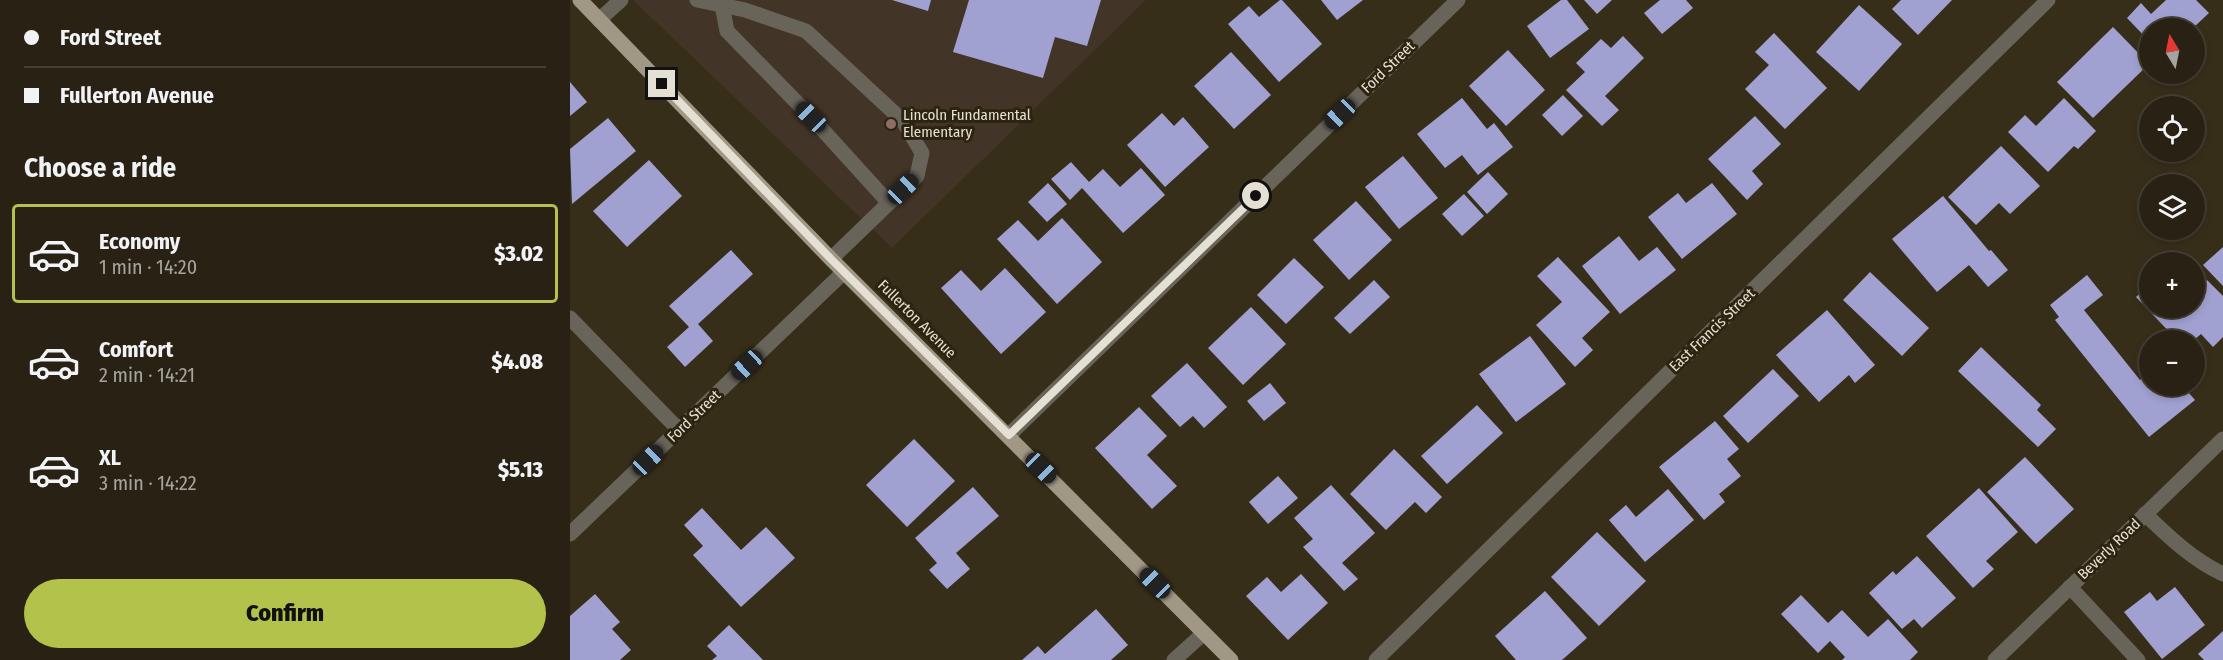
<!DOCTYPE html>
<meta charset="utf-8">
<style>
body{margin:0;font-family:"Fira Sans Condensed",sans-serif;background:#312a1d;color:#f1f3f6;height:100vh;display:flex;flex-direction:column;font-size:22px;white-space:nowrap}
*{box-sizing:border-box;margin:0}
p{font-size:20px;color:#a5a4a0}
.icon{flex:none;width:33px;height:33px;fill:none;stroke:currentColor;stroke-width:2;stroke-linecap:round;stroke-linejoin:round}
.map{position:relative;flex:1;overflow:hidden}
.details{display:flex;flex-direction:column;background:#292214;width:570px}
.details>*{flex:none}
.top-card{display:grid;align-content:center;height:132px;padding:0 24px;background:#292214}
.needle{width:39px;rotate:350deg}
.fabs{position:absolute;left:1569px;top:18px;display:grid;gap:12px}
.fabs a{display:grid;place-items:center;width:66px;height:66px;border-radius:50%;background:#292214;box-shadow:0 3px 9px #0003,0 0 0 2px #453f34;font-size:30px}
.end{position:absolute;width:27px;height:27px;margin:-14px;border:8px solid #e5e0d4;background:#111;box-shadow:0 0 0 3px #111}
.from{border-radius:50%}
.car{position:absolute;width:18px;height:36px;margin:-18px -9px;border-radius:8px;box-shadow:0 0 4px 2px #0007;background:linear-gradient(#222 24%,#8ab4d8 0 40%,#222 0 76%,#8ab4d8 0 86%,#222 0)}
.top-card b{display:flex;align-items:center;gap:21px;height:57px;font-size:22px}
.top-card b+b{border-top:2px solid #453f34}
.top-card i{width:15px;height:15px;background:#f1f3f6}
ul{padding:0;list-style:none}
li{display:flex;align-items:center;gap:18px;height:99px;margin:0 12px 9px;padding:0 12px;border:3px solid transparent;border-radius:6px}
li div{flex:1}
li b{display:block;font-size:22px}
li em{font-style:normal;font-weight:800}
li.current{border-color:#b3c24b}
li>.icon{width:54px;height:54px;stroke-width:1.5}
h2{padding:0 24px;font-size:27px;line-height:72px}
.button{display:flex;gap:12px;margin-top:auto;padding:12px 24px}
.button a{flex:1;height:69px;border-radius:36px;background:#b3c24b;color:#111;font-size:24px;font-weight:800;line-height:69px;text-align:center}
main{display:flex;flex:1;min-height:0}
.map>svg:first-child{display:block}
.education{fill:#423426}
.building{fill:#a1a1d1}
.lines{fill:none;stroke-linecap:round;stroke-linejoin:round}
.minor{stroke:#68645a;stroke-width:15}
.major{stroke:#a09784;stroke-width:15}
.route{stroke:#e5e0d4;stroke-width:8}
.education-dot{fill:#8d6e63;stroke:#2d2410;stroke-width:2}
.labels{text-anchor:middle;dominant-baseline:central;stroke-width:6;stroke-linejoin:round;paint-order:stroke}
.street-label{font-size:15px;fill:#e5e0d4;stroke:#2d2410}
.poi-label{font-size:15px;fill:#e5e0d4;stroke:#2d2410;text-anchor:start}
</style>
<main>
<section class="details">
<div class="top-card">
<b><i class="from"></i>Ford Street</b>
<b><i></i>Fullerton Avenue</b>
</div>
<h2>Choose a ride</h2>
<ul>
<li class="current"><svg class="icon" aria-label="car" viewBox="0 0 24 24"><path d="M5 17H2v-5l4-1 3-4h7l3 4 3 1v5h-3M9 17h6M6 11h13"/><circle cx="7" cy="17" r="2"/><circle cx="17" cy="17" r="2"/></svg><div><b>Economy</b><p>1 min · 14:20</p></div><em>$3.02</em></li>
<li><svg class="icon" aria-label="car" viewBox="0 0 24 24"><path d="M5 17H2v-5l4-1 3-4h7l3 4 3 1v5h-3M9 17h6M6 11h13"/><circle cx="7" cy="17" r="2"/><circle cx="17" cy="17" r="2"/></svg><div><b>Comfort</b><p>2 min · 14:21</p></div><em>$4.08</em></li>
<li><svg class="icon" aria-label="car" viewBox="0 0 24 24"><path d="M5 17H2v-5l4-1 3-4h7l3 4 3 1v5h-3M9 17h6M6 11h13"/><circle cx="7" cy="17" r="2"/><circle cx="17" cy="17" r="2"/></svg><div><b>XL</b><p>3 min · 14:22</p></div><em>$5.13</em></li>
</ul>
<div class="button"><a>Confirm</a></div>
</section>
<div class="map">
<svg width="1653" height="660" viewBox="0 0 1653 660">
<rect width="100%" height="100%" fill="#372e1a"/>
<polygon class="education" points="63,0 576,0 322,248"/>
<g class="building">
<polygon points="322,0 361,0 358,11"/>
<polygon points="399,0 531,0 517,46 485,37 473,78 383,52"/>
<polygon points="710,0 712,0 752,44 709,82 658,24 679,6 689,17"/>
<polygon points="751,0 793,0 767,20"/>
<polygon points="991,0 997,0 1019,29 980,58 957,26"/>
<polygon points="1014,0 1042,0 1027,14"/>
<polygon points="1090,0 1116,0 1123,8 1092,34 1074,13"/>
<polygon points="1331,0 1382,0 1348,35 1322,9"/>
<polygon points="1596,0 1626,0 1639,13 1623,28 1580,28 1580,42 1557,18 1571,3 1581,14"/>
<polygon points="1289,5 1332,44 1289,91 1246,52"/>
<polygon points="1543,27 1579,64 1523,118 1487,82"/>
<polygon points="1204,33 1257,88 1215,129 1175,89 1199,65 1185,52"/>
<polygon points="1053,36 1074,58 1035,96 1049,110 1032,126 996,90 1015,72 1006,63 1031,39 1041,48"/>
<polygon points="938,50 975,90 936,126 899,86"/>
<polygon points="661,52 701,95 664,129 624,86"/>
<polygon points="0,82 17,102 0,116"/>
<polygon points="993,95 1013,116 992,136 972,115"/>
<polygon points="892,98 917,129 924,123 943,147 908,175 892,155 875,168 847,134"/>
<polygon points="1494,98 1526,131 1508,149 1504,146 1478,172 1438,132 1455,115 1466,126"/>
<polygon points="592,113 604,126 613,117 639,147 595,187 557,145"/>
<polygon points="1185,116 1211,144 1182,171 1193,184 1177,200 1138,159"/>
<polygon points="38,118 66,151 2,204 0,149"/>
<polygon points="1431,146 1470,186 1440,214 1429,203 1406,225 1378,197"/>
<polygon points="833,156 868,198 829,229 795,187"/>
<polygon points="79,160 112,196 57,247 23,211"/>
<polygon points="501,162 519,182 533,169 550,187 571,168 595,195 553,233 512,188 500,200 481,179"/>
<polygon points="918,172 938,194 917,214 897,192"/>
<polygon points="478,183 497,204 477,222 458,202"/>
<polygon points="1142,183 1167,214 1112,259 1078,217 1108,193 1116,203"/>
<polygon points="894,194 914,216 892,236 872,214"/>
<polygon points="1373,196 1419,251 1421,250 1438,270 1418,287 1399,265 1367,292 1322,239"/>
<polygon points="786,201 822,240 779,280 743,240"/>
<polygon points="492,218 532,262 487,304 427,239 448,220 468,241"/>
<polygon points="1049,236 1069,261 1087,247 1106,270 1050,314 1012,266"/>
<polygon points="1653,247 1653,286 1633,265"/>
<polygon points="161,250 183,274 128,324 143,341 115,367 97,347 119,327 99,306"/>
<polygon points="988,257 1040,312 1012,338 1023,350 1005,367 966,325 992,302 967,276"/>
<polygon points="724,258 754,287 716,324 687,295"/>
<polygon points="435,268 476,312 431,354 371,288 391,270 411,291"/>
<polygon points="1300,272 1359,328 1332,356 1273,300"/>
<polygon points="1517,275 1533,295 1514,310 1570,380 1580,372 1580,386 1613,386 1625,400 1579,437 1485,320 1489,317 1480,305"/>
<polygon points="804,280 820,297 780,334 764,318"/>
<polygon points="1637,280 1653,296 1653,337 1643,347 1631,334 1624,340 1607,340 1566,297 1580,284 1580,308 1624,308 1624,292"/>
<polygon points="681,307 716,344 673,385 638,348"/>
<polygon points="1257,310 1305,365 1285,383 1279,375 1249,402 1206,355"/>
<polygon points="960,336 996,384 946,422 909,374"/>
<polygon points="1411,347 1471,405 1467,410 1486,429 1468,447 1388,371"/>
<polygon points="617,363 657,407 634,428 623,416 610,427 581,396"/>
<polygon points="1203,369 1229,396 1178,443 1153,416"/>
<polygon points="700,383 716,403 694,421 677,401"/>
<polygon points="907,405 933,433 877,484 851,456"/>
<polygon points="569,407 597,436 577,455 607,486 582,509 525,448"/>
<polygon points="1145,421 1169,449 1157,459 1171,476 1149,494 1155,502 1134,520 1089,467"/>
<polygon points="344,439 385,481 337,527 296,485"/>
<polygon points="824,449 872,497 856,513 845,502 816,530 780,494"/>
<polygon points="1455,457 1504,509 1466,544 1417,492"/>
<polygon points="708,476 728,498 698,524 679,502"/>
<polygon points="761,485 805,533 772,563 788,579 774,591 733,547 743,539 724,518"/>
<polygon points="403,487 429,516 386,553 400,569 377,589 359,570 367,563 345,538"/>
<polygon points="1409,488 1448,532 1416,561 1424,569 1403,588 1356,536"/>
<polygon points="1098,489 1124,520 1075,562 1039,520 1056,505 1066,517"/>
<polygon points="132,508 171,550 196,527 225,558 171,607 123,555 133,546 114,525"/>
<polygon points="1027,532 1076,581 1029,626 981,577"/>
<polygon points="1347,556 1386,598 1352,628 1344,619 1332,629 1299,593 1323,571 1326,575"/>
<polygon points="731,574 758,603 718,640 676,596 697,577 711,592"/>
<polygon points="1605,587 1635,625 1592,659 1554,612 1580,592 1587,601"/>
<polygon points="975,591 1017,638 992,660 946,660 925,636"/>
<polygon points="25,594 50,622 42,629 61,650 50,660 0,660 0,616"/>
<polygon points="1231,595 1258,623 1272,610 1298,637 1318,619 1348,652 1340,660 1272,660 1275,657 1260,641 1248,653 1211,614"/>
<polygon points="526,609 558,645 541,660 452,660 468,646 475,654"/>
<polygon points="159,625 193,660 142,660 147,656 137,646"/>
<polygon points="1653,631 1653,660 1634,660 1628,654"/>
</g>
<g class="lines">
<g class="minor">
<polyline points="127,0 175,10 236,31 333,121 352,153 347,176 261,259"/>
<polyline points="152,5 157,31 241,117 319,203"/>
<polyline points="29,20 51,0"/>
<polyline points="0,318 109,430"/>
<polyline points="439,435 888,0"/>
<path d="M1575 514C1599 537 1623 560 1653 574"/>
<polyline points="0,534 274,272"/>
<polyline points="1500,587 1568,660"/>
<polyline points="604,660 634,633"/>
<polyline points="806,660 1478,0"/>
<polyline points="1425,660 1653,439"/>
</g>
<polyline class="major" points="10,0 261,259 661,660"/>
</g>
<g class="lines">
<polyline class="route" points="92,84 261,259 439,435 686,196"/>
</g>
<circle class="education-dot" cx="321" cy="124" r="6"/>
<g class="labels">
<g class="street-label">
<text transform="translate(818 67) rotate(-44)">Ford Street</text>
<text transform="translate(347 319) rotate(45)">Fullerton Avenue</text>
<text transform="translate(1142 330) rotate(-44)">East Francis Street</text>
<text transform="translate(124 416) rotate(-44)">Ford Street</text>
<text transform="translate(1539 549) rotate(-44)">Beverly Road</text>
</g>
<g class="poi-label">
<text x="333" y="115">Lincoln Fundamental<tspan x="333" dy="17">Elementary</tspan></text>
</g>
</g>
</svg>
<div class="fabs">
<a><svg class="needle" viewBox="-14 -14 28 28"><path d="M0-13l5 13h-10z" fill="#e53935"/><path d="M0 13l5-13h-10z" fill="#a5a4a0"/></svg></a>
<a><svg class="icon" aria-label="locate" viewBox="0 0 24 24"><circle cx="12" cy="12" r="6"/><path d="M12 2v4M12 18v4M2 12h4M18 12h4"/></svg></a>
<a><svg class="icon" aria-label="layers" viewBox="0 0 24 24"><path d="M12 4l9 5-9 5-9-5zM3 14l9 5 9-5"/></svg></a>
<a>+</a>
<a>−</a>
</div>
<i class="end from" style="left:686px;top:196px"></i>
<i class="end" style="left:92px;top:84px"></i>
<i class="car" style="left:770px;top:114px;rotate:226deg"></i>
<i class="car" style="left:241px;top:117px;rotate:315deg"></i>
<i class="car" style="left:333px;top:189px;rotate:46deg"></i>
<i class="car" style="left:177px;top:365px;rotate:227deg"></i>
<i class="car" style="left:78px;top:460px;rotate:46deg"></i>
<i class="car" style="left:471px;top:468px;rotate:135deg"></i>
<i class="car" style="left:585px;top:583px;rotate:315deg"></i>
</div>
</main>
